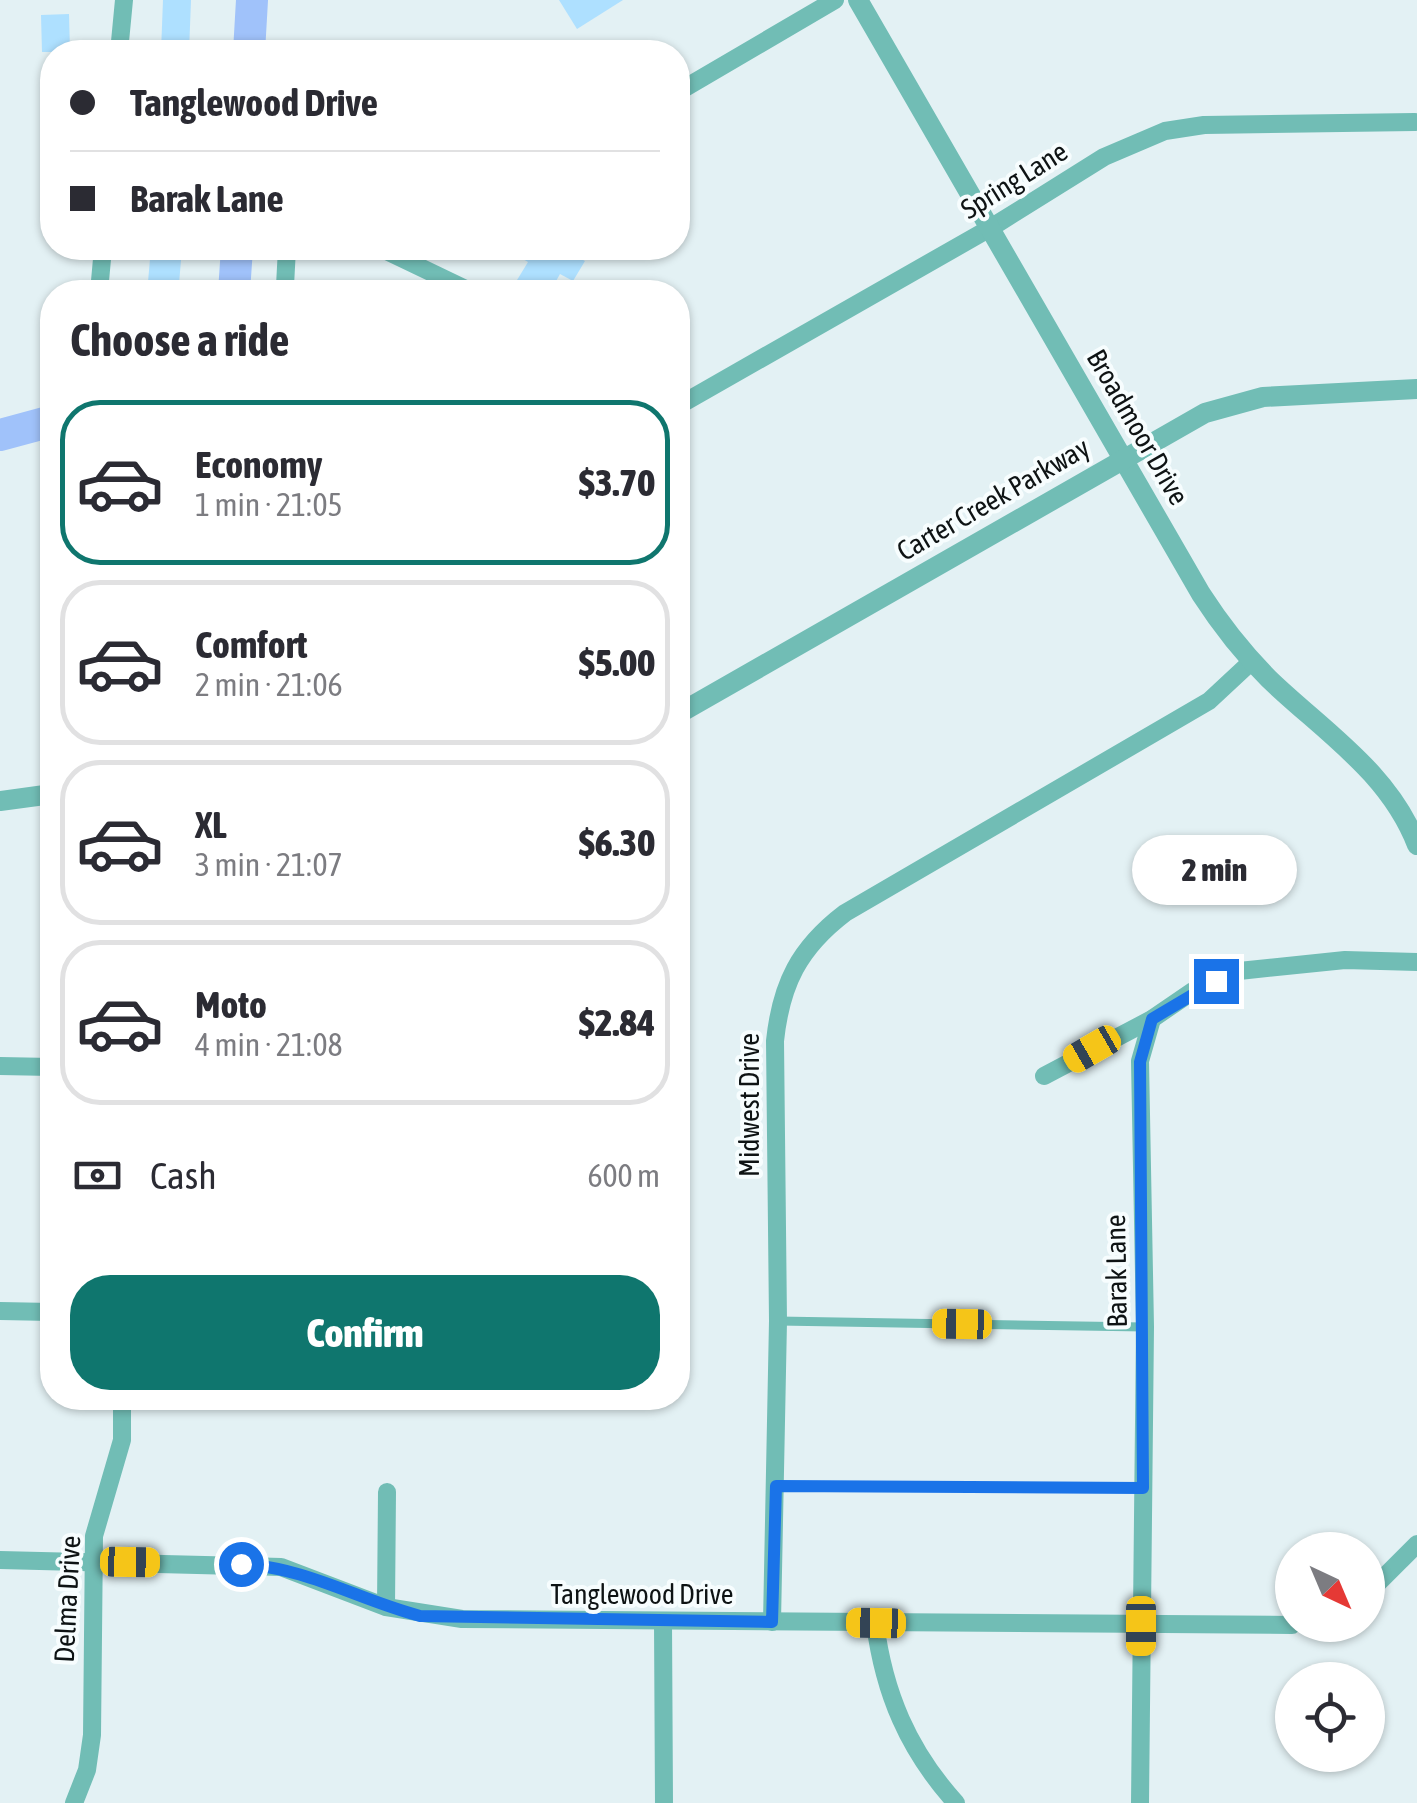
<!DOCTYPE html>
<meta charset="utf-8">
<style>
body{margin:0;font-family:"Asap Condensed",sans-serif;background:#f7f7f7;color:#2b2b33;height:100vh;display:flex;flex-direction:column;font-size:38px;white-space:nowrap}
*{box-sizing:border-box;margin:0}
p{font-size:32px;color:#7c7c81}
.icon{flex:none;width:55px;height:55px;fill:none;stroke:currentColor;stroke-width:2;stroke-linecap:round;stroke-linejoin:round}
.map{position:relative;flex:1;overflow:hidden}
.side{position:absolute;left:40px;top:280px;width:650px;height:1130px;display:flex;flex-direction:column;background:#fff;border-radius:40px;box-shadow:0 2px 8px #0004}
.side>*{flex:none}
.guide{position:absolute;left:40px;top:40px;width:650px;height:220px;border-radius:40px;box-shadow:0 2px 8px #0004;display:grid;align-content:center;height:220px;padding:0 30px;background:#fff}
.needle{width:65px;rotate:136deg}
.tools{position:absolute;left:1275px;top:1532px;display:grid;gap:20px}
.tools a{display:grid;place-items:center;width:110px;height:110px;border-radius:50%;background:#fff;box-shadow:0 2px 8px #0004;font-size:50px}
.end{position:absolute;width:45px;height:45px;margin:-22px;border:12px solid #1a73e8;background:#fff;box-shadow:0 0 0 5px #fff}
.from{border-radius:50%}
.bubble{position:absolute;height:70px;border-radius:35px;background:#fff;box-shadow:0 2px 8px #0004;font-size:32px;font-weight:800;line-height:70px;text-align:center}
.car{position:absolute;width:30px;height:60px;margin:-30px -15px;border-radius:12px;box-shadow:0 0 8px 2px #0007;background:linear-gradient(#f5c518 24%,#345 0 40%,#f5c518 0 76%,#345 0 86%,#f5c518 0)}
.guide b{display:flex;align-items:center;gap:35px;height:95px;font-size:38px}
.guide b+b{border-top:2px solid #e1e1e2}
.guide i{width:25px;height:25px;background:#2b2b33}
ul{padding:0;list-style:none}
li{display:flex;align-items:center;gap:30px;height:165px;margin:0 20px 15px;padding:0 10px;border:5px solid #e1e1e2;border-radius:40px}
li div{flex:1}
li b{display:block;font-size:38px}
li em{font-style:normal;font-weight:800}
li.on{border-color:#0f766e}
li>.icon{width:90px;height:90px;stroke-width:1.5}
h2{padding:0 30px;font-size:45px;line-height:120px}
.pay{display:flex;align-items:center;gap:25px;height:110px;padding:0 30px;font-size:38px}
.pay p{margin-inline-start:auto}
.button{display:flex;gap:20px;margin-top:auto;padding:20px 30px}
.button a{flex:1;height:115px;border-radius:40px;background:#0f766e;color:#fff;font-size:40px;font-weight:800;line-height:115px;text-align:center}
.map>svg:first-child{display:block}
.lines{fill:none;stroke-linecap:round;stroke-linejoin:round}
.river{stroke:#a0c2fa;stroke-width:32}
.building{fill:#aee0ff}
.service{stroke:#71bdb5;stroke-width:9}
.minor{stroke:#71bdb5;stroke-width:18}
.tertiary{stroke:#71bdb5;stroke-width:20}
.route{stroke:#1a73e8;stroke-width:12}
.labels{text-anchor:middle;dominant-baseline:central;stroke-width:8;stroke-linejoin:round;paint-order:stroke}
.street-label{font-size:28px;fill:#0e1314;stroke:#f7fdfe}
</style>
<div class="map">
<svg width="1417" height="1803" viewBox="0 0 1417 1803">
<rect width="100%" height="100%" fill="#e3f1f4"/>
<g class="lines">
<g class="river">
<polyline points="249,52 252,0"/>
<polyline points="234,292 237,248"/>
<polyline points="0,435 52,421"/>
</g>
</g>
<g class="building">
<polygon points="163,0 191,0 189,52 161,52"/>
<polygon points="559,0 623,0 577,29"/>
<polygon points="69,14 70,52 42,52 41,15"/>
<polygon points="151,248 182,248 179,284 148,282"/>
<polygon points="504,248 561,248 585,261 573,281 560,274 550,292 526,292 514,285 528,262"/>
</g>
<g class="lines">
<g class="service">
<polyline points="778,1321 1145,1327"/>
<polyline points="777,1486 1143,1488"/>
</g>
<g class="minor">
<polyline points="119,52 124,0"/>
<polyline points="678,92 835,0"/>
<polyline points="287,248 285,286 289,292"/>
<polyline points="380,248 472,292"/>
<polyline points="99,292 103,248"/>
<polyline points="678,406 992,227 1104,157 1165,131 1204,125 1415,122"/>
<polyline points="0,1066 52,1067"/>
<polyline points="1044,1076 1152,1019 1193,991 1239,971 1345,960 1417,962"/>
<polyline points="0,1311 52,1312"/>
<polyline points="0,1560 281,1567 386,1607 462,1619 1292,1625"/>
<polyline points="1368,1593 1417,1544"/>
<polyline points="386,1607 387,1492"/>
<polyline points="663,1622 664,1803"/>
<path d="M772 1622 778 1321 775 1041C781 984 799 948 845 913L1209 701 1252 661"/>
<path d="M875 1623C884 1693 908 1750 956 1803"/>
<polyline points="74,1803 87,1770 92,1735 94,1536 122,1440 122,1398"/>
<polyline points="1140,1803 1145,1327 1140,1061 1152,1019"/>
</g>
<g class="tertiary">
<path d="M858 0 1201 594C1221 625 1243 653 1269 679 1323 731 1389 772 1417 845"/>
<polyline points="678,714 1205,413 1263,397 1417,389"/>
<polyline points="0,801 52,794"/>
</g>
</g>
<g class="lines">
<path class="route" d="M241 1564C308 1568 356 1599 420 1616L772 1622 776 1486 1143 1488 1140 1062 1152 1019 1216 981"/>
</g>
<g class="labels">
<g class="street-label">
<text transform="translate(1014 180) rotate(-32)">Spring Lane</text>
<text transform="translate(1138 427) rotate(60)">Broadmoor Drive</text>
<text transform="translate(993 499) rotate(-30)">Carter Creek Parkway</text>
<text transform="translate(749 1105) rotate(-90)">Midwest Drive</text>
<text transform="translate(1116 1271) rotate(-91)">Barak Lane</text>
<text x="642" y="1594">Tanglewood Drive</text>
<text transform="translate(67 1599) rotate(-87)">Delma Drive</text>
</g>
</g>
</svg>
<div class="tools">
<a><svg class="needle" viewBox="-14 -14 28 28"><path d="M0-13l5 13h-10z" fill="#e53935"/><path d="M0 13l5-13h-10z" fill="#7c7c81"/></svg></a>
<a><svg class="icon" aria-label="locate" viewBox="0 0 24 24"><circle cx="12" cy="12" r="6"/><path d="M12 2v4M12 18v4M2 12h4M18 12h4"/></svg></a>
</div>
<i class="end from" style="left:241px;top:1564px"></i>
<i class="end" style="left:1216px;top:981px"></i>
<div class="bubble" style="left:1132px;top:835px;width:165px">2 min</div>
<i class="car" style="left:1092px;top:1049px;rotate:240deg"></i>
<i class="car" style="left:962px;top:1324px;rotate:271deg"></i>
<i class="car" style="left:130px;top:1562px;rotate:91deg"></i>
<i class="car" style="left:876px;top:1623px;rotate:271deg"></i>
<i class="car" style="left:1141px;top:1626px;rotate:180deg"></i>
<div class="guide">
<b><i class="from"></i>Tanglewood Drive</b>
<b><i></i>Barak Lane</b>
</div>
<section class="side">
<h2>Choose a ride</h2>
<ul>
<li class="on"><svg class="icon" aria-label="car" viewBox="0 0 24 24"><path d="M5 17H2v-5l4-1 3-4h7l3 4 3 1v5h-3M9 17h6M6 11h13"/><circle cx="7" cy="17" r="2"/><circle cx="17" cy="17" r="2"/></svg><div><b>Economy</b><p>1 min · 21:05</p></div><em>$3.70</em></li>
<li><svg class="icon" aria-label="car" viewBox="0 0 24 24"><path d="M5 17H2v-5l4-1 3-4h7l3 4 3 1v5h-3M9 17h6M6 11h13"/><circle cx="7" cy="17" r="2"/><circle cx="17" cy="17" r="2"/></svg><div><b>Comfort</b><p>2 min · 21:06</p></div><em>$5.00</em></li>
<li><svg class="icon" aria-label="car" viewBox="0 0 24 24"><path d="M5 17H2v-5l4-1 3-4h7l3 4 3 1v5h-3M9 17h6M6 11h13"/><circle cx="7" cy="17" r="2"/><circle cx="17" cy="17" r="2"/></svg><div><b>XL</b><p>3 min · 21:07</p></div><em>$6.30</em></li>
<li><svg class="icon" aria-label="car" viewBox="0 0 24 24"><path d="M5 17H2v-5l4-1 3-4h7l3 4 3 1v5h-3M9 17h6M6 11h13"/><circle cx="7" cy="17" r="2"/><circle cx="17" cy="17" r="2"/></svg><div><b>Moto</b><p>4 min · 21:08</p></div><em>$2.84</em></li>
</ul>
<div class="pay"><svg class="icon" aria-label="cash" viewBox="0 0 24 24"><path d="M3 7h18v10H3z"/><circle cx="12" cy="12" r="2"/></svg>Cash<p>600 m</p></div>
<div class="button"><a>Confirm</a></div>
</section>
</div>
